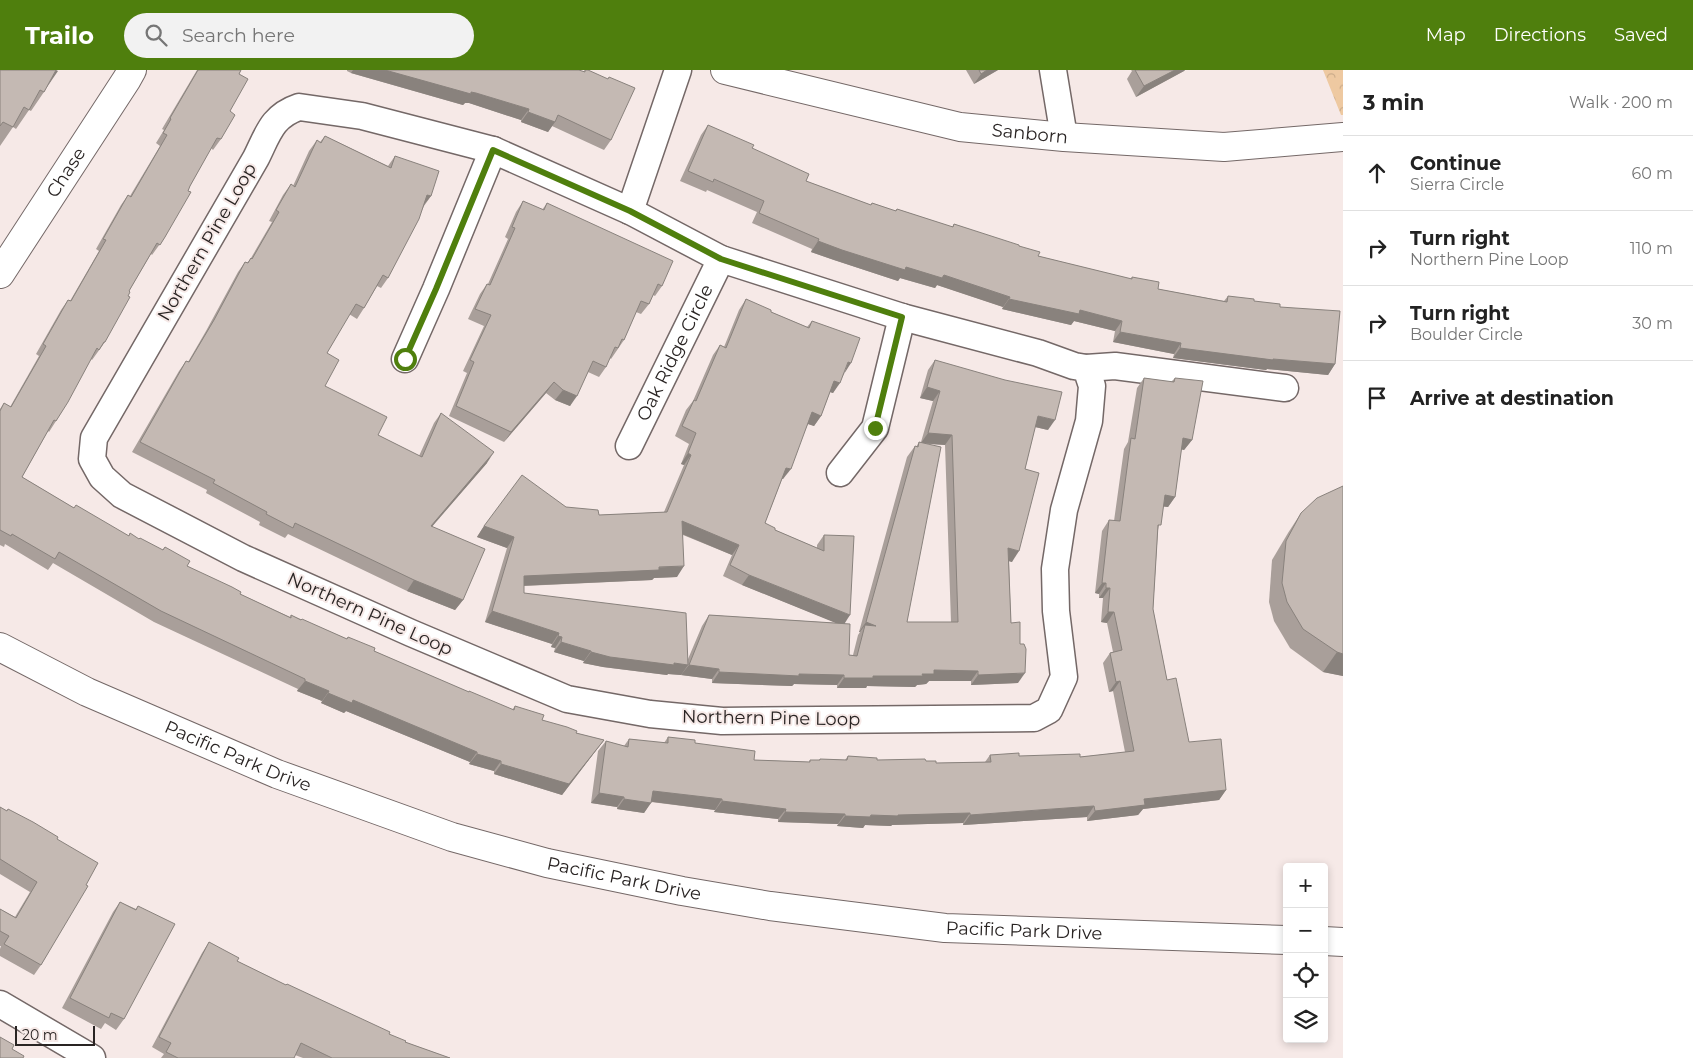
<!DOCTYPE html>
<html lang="en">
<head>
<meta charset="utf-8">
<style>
  :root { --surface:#fff; --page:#f2f2f2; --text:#222; --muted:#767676; --line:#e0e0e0; --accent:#4f7f0d }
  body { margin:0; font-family:Montserrat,sans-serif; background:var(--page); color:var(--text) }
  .controls { position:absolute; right:15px; bottom:15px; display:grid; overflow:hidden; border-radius:5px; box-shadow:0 2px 8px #0003 }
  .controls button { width:45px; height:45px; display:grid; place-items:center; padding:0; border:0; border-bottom:1px solid var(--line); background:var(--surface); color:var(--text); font:25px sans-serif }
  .scale { position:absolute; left:15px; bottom:12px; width:80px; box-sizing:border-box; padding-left:5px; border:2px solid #292423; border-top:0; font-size:14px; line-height:18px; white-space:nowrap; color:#292423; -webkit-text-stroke:4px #f6e9e7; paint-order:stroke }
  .stop { position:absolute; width:15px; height:15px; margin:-11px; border:4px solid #4f7f0d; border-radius:50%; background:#fff }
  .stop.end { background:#4f7f0d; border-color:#fff; box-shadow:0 1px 5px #0008 }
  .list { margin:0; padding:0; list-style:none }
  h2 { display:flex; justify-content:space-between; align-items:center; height:65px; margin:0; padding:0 20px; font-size:21px }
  h2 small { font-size:16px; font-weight:400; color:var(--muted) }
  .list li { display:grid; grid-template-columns:32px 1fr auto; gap:15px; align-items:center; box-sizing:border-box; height:75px; padding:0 20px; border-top:1px solid var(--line) }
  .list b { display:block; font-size:19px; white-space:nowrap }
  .list p { margin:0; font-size:16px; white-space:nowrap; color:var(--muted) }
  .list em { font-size:16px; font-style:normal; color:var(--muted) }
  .icon { flex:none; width:28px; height:28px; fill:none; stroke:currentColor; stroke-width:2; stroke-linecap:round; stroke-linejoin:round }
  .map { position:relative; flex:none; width:1343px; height:988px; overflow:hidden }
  header { display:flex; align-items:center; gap:30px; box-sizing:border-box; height:70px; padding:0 25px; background:var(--accent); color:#fff }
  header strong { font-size:24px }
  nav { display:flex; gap:28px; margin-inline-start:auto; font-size:18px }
  .search { width:350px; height:45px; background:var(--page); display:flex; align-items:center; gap:12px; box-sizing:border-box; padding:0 18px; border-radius:28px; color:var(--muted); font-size:19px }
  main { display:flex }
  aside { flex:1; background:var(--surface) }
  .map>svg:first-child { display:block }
  .forest { fill:url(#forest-crowns) }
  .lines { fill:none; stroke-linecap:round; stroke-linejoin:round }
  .street-casing { stroke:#746867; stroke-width:29 }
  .secondary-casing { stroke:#746867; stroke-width:30 }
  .street { stroke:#fff; stroke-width:26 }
  .secondary { stroke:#fff; stroke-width:28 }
  .wall { fill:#a99f9a; fill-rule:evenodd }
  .shaded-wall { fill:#89827d }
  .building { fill:#c4b9b3; stroke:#89827d }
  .route { stroke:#4f7f0d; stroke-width:6 }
  .labels { text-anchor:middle; stroke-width:4; stroke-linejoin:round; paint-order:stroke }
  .street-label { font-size:18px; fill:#292423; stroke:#f6e9e7 }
</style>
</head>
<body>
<header>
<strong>Trailo</strong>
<div class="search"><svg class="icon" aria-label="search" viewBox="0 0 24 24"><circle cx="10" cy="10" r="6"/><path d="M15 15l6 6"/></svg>Search here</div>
<nav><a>Map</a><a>Directions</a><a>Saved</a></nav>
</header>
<main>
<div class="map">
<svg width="1343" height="988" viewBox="0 0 1343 988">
  <defs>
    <pattern id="forest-crowns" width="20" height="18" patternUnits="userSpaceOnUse" patternTransform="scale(1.25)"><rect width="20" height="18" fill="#eec9a1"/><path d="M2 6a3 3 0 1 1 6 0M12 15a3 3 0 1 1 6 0" fill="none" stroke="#ccac8a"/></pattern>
  </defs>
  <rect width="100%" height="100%" fill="#f6e9e7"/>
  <!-- forest -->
  <polygon class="forest" points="1323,0 1343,0 1343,45 1341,45"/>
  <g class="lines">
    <!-- street casing -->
    <g class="street-casing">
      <g id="street">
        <polyline points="1053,0 1064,67"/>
        <path d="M 299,37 L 362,46 L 493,80 L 630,141 L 721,189 L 902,247 L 1038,283 L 1074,296 L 1086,298 L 1092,316 L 1089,351 L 1064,440 L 1055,499 L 1056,541 L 1064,607 L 1049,640 L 1034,648 L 722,651 L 650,644 L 567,629 L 411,563 L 243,488 L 122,425 L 102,407 L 92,389 L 94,368 L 256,88 C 268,64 272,46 299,37 Z"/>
        <polyline points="630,141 678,0"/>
        <polyline points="405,289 436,219 493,80"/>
        <polyline points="1086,298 1115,296 1285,318"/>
        <path id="s1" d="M 629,376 L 721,189"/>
        <polyline points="840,403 875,358 902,247"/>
        <polyline points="0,934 92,988"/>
      </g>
    </g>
    <!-- secondary casing -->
    <g class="secondary-casing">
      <g id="secondary">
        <path id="s2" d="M 725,0 L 960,57 L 1064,67 L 1224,77 L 1343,67"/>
        <path id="s3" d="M 0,204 L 127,9 L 132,0"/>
        <path id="s4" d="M 0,577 L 87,622 L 277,704 L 452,767 L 547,793 L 682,821 L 770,836 L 945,858 L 1287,870"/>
        <polyline points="1324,871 1343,872"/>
      </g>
    </g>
    <!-- street -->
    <use href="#street" class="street"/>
    <!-- secondary -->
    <use href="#secondary" class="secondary"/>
  </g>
  <!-- wall -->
  <g class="wall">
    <polygon points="0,0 46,19 31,41 29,40 16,59 13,57 0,76"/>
    <polygon points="197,0 241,0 239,4 230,41 221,69 213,80 211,78 190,116 165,167 152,185 151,184 129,221 105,272 92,290 91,289 56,351 49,362 48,361 22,407 74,438 129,466 139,469 162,480 165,477 187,496 240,524 290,547 291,545 347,569 348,567 374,581 468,622 512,640 515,636 542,650 576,663 604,670 562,725 494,704 494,701 469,694 470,692 346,641 344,643 321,633 322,631 297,621 298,619 154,552 53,493 48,500 5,474 4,477 0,475 0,339 4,333 10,337 39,286 36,284 61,240 68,230 70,231 99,181 96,179 121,135 128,125 130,126 160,76 156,73 164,60 162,59"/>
    <polygon points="347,0 579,0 584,2 585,0 611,70 604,80 552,56 548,62 521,52 521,50 469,33 465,33 463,35 351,3 347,1"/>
    <polygon points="966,0 998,0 974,14"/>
    <polygon points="1131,0 1185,0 1184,1 1136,27 1127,9 1132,1"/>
    <polygon points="708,55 752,78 806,111 871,135 872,133 895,141 897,139 952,157 954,154 1019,176 1038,186 1131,209 1132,207 1158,219 1224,231 1228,226 1280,237 1335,294 1328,305 1267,299 1266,300 1173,288 1174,284 1113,272 1115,261 1074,251 1071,255 1002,239 1003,237 937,215 935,218 900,208 898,211 834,190 811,182 812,179 752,153 757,142 707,120 706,122 680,111 701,65"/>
    <polygon points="325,66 388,96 395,86 431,126 424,136 388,208 381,218 377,216 364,238 357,249 349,244 327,283 325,316 378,365 419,386 434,353 441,343 487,393 432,456 463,530 455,540 407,521 288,464 285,468 259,455 260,452 206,423 207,420 132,382 179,301 186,291 188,292 206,261 238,202 245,192 247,193 251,188 272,152 269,151 283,125 291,114 293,116 309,81 317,70 320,72"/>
    <polygon points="523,131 542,140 547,133 662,216 655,226 653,225 649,234 641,244 636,242 624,270 611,289 610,288 606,297 599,307 588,302 570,336 555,330 546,323 504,372 449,346 467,303 463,301 484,256 468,249 480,224 487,214 488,214 508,169 505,167 516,142"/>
    <path d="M 746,229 L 771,242 L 807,257 L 812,251 L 844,304 L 833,323 L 830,322 L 821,346 L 814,356 L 808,354 L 783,409 L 782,409 L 765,453 L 775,460 L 817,478 L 817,475 L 824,465 L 845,554 L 849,585 L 853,585 L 858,565 L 860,562 L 859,562 L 907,387 L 915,376 L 916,377 L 919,372 L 921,372 L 933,331 L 920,328 L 928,300 L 935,290 L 1048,360 L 1035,357 L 1025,399 L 1012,492 L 1009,491 L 1011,553 L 1018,613 L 971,615 L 971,611 L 929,611 L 926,614 L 917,615 L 915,617 L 867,616 L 866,618 L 837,618 L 837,615 L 794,614 L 792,616 L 712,613 L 712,609 L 681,605 L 682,604 L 681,605 L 668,604 L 667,605 L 603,597 L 583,593 L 584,591 L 554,582 L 555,578 L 551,577 L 552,574 L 485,552 L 507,478 L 477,467 L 484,456 L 566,437 L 599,445 L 664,442 L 684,395 L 681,394 L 689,374 L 675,366 L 686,340 L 693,331 L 713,285 L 720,275 L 724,277 L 739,240 ZM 927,374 L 945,375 L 951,552 L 907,552 ZM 683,465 L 732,485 L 723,506 L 742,515 L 837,553 L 709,545 L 702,556 L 688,589 L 524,523 L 524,516 L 652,510 L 654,508 L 677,507 Z"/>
    <polygon points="1144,308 1171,312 1175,308 1192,370 1184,380 1181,379 1175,427 1168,437 1163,436 1158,460 1153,539 1167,610 1189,672 1226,720 1219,730 1143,739 1138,745 1087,751 1087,747 963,755 963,753 892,755 891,756 865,755 863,758 837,756 838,754 778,752 778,749 714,742 715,740 651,732 644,743 617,739 617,737 591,733 598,681 606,671 624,676 629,669 664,673 668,667 695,673 754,690 809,692 810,690 819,690 820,689 845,690 848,686 877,690 926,691 936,693 985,692 990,685 1019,686 1080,687 1125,682 1113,621 1109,622 1103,593 1110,583 1113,582 1107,553 1101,552 1103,528 1099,528 1099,524 1095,523 1102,461 1109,450 1114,451 1124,379 1128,372 1137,318"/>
    <polygon points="1343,416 1343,606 1323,602 1290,578 1274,551 1269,532 1272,490 1288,463 1301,443"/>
    <polygon points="0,737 57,769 86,815 41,895 34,905 0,886 0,879 1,876 0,876 0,839 15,847 30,822 0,804"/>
    <polygon points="120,832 136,839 138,836 124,949 116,960 105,953 101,959 62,938 113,842"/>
    <polygon points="209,872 237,891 286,915 405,972 450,988 303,988 295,985 294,988 161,988 164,984 152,977 202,883"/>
  </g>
  <!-- shaded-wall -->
  <g class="shaded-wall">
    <polygon points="56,0 58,1 45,20"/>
    <polygon points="353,0 385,0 471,22 476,23 529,39 521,50 469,33 465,33 463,35 351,3"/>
    <polygon points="987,0 998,0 974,14 981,4"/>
    <polygon points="1175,0 1185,0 1184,1 1136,27 1144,16"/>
    <polygon points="528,42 555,52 548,62 521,52"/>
    <polygon points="427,125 431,126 423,136"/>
    <polygon points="818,171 906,197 944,205 1010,227 1003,237 937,215 935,218 900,208 898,211 834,190 811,182"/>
    <polygon points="1009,229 1080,240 1122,251 1115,261 1074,251 1071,255 1002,239"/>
    <polygon points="1120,262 1181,273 1174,284 1113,272"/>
    <polygon points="1180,278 1273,289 1335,294 1328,305 1267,299 1266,300 1173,288"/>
    <polygon points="848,292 851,293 844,304"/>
    <polygon points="834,311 840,313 833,323 827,321"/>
    <polygon points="554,312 546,323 504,372 511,362"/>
    <polygon points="927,317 940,321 933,331 920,328"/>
    <polygon points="563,320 577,326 570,336 555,330"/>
    <polygon points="812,342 821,346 814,356 805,353"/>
    <polygon points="1038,346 1055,350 1048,360 1031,356"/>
    <polygon points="928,363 952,365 945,375 921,373"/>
    <polygon points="1183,368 1192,370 1184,380 1176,378"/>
    <polygon points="494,382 487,393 424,466 431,456"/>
    <polygon points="688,383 691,385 684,395 681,394"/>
    <polygon points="786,398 791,399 783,409 779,408"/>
    <polygon points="1165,425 1175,427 1168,437 1157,436"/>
    <polygon points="682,451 739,475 732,485 675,461"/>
    <polygon points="484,456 514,467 507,478 477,467"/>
    <polygon points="1008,478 1019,481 1012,492 1001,489"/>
    <polygon points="684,496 677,507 654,508 652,510 517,516 524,506"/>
    <polygon points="749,505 850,545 843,556 742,515"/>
    <polygon points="414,510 463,530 455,540 407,521"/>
    <polygon points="1102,513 1106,513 1099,524 1095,523"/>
    <polygon points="1106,518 1110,518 1103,528 1099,528"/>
    <polygon points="492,541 559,563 552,574 485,552"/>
    <polygon points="1108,542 1114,542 1107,553 1101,552"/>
    <polygon points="866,552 876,556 865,555 860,562 859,562"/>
    <polygon points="558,566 562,567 555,578 551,577"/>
    <polygon points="561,572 591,581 584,591 554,582"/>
    <polygon points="591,582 674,593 688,595 681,605 668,604 667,605 603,597 583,593"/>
    <polygon points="1337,582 1343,584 1343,606 1323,602"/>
    <polygon points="689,595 719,599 712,609 681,605"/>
    <polygon points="934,600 978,601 971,611 929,611 926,614 917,615 915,617 867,616 866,618 837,618 844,608"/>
    <polygon points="719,602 799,604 844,605 837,615 794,614 792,616 712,613"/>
    <polygon points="1025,603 1018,613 971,615 978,605"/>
    <polygon points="305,611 329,621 322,631 297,621"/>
    <polygon points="1120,611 1113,621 1109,622 1116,612"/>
    <polygon points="328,623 353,630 477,682 470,692 346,641 344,643 321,633"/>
    <polygon points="604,670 562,725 494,704 501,694"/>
    <polygon points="477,684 501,691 494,701 469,694"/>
    <polygon points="1226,720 1219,730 1143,739 1138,745 1087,751 1095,741 1144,729"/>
    <polygon points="653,721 722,729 715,740 646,731"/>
    <polygon points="599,723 624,727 617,737 591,733"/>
    <polygon points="624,729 651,733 644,743 617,739"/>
    <polygon points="722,731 786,739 778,749 714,742"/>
    <polygon points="1094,736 1087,747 963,755 970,745"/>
    <polygon points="785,742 845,744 838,754 778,752"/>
    <polygon points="970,743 963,753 892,755 891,756 865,755 863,758 837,756 845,746"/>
  </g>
  <!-- building -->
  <g class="building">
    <polygon points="0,0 56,0 44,22 40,20 29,40 24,37 13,57 3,52 0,56"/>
    <polygon points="198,0 241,0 239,4 248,9 230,41 235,45 221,69 217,68 190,116 188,121 191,122 165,167 160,175 157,173 129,221 130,222 128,226 130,227 105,272 104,272 99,280 97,278 68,332 56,351 54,350 22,407 74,438 76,435 129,466 130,463 139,469 140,468 163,480 165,477 190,491 187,496 232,517 241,522 240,524 291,548 291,545 301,550 302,549 347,569 348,567 375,578 374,581 469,622 469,621 514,640 515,636 544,645 542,650 567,657 577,661 576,663 604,670 569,714 501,694 501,691 477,684 477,682 353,630 352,633 328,623 329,621 305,611 305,609 161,541 59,482 55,489 12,464 11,466 0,460 0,341 4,333 11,337 46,276 43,274 68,230 71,231 106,170 103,169 128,125 131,127 167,65 163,63 171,49 170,48"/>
    <polygon points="385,0 579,0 585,2 585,0 588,0 608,9 609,7 635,18 611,70 558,45 555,52 528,42 529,39 476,23 471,22 471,24"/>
    <polygon points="979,0 987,0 981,4"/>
    <polygon points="1135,0 1175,0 1144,16"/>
    <polygon points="708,55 754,75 752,78 809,104 806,111 871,135 872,133 896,141 897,139 953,157 954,154 1019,175 1019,176 1040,182 1038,186 1132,209 1132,207 1159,212 1158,219 1227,232 1228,226 1254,229 1254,231 1280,234 1280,237 1340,241 1335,294 1273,289 1273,290 1180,278 1181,273 1120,262 1122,251 1080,240 1079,244 1009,229 1010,227 944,205 942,208 906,197 905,200 842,180 818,171 819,169 759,143 764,131 714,109 713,112 688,101"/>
    <polygon points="325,66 391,98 395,86 439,101 431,126 427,125 419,149 388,208 383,205 364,238 356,234 327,283 339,290 325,316 387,347 378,365 422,387 441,343 494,382 431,456 485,479 463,530 414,510 295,453 293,458 266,444 267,442 213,413 215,410 140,372 186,291 189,292 214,250 245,192 248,193 251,188 252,189 279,142 276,140 291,114 295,117 317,70 321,73"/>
    <polygon points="523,131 544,140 547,133 673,191 662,216 658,214 649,234 641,231 624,270 622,269 618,278 615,277 606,297 593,291 577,326 563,320 554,312 511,362 456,336 474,292 470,290 491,245 475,239 487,214 490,215 515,158 512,157"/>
    <polygon points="746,229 771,240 771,242 809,258 812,251 860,268 851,293 848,292 840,313 834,311 821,346 812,342 791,399 786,398 765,453 775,458 775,460 824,481 824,465 854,466 850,545 749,505 730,495 739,475 682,451 684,496 659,497 659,500 524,506 524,523 686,543 688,595 674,593 674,595 610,587 591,582 591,581 561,572 562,567 558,566 559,563 492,541 514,467 484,456 522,405 566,437 598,440 599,445 667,442 691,385 688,383 696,363 682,356 694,330 696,331 720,275 726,278"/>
    <polygon points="935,290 1005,310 1062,322 1055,350 1038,346 1025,399 1039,403 1019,481 1008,478 1011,553 1020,552 1020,574 1024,574 1026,579 1025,603 978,605 978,601 934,600 934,604 922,604 923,606 873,606 873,608 844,608 844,605 799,604 799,606 719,602 719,599 689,595 709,545 850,554 849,585 857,586 865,555 876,556 866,552 915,376 918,377 919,372 941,377 907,552 958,552 952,365 928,363 940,321 927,317"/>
    <polygon points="1144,308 1174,312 1175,308 1203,311 1192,370 1183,368 1175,427 1165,425 1161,455 1158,455 1153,539 1167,610 1176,608 1189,672 1221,669 1226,720 1144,729 1145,735 1095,741 1094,736 970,745 970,743 898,745 898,746 871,745 870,747 845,746 845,744 785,742 786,739 722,731 722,729 653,721 651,733 624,729 624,727 599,723 606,671 628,677 629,669 668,673 668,667 695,670 695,673 755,681 754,690 810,692 810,690 820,690 820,689 847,690 848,686 877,688 877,690 925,689 926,691 936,691 936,693 991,692 990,685 1019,683 1019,686 1080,684 1080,687 1134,681 1120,611 1116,612 1110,583 1122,580 1114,542 1108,542 1110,518 1106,518 1106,513 1102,513 1109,450 1120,451 1131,368 1135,369"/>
    <polygon points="1343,416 1343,584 1337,582 1303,559 1287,532 1282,513 1286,471 1301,443 1317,428"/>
    <polygon points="0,737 7,741 8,739 33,752 58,767 57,769 98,793 86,815 88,816 41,895 4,874 9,866 0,861 0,839 16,848 37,812 0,789"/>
    <polygon points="120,832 136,840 138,836 175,854 124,949 111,943 109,948 70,928"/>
    <polygon points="209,872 239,888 237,891 286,915 287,914 390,962 389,964 406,971 405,972 450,988 332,988 301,973 294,988 178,988 166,982 171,973 159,967"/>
    <polygon points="0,967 14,975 12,979 24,986 23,988 0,988"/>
  </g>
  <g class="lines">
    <!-- route -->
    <polyline class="route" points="405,289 436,219 493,80 630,141 721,189 902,247 875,358"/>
  </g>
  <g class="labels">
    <!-- street labels -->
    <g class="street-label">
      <text dy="6" stroke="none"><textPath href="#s2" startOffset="312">Sanborn</textPath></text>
      <text dy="6" stroke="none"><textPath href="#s3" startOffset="121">Chase</textPath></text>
      <text transform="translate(207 172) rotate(-60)" y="6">Northern Pine Loop</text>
      <text dy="6" stroke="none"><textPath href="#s1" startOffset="104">Oak Ridge Circle</textPath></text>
      <text transform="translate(370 544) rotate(24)" y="6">Northern Pine Loop</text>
      <text transform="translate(771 648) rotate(1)" y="6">Northern Pine Loop</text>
      <text dy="6" stroke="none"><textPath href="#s4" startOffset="262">Pacific Park Drive</textPath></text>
      <text dy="6" stroke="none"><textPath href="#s4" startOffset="668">Pacific Park Drive</textPath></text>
      <text dy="6" stroke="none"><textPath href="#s4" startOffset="1072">Pacific Park Drive</textPath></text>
    </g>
  </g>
</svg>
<div class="controls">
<button>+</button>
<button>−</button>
<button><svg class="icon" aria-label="locate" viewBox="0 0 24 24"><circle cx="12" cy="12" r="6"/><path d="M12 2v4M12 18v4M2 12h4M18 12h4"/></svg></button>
<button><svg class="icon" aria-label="layers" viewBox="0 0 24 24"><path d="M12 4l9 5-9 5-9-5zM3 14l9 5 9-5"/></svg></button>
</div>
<div class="scale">20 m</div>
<div class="stop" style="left:405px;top:289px"></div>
<div class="stop end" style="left:875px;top:358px"></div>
</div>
<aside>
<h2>3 min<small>Walk · 200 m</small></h2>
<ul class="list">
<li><svg class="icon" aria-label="ahead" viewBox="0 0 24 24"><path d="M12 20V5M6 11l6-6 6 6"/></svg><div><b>Continue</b><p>Sierra Circle</p></div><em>60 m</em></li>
<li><svg class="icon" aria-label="right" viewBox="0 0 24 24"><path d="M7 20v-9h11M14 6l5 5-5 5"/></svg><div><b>Turn right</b><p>Northern Pine Loop</p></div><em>110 m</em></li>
<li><svg class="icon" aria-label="right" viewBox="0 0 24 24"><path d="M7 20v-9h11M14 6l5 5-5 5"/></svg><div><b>Turn right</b><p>Boulder Circle</p></div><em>30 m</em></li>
<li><svg class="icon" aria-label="arrive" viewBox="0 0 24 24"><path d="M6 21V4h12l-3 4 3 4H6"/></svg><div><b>Arrive at destination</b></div></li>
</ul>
</aside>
</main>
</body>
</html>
